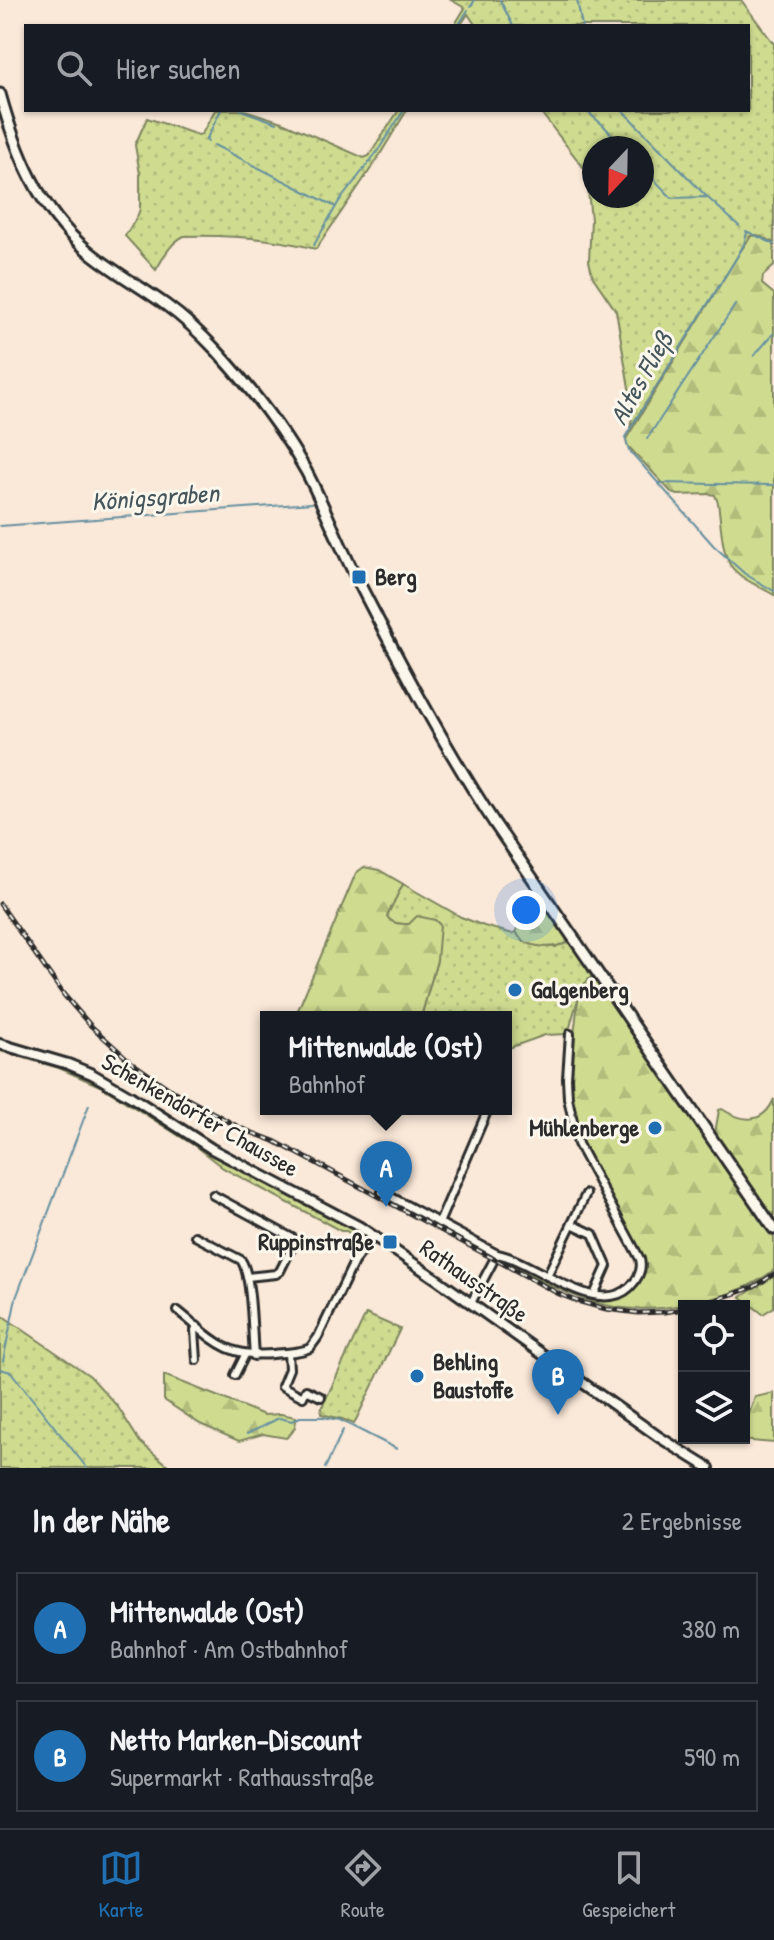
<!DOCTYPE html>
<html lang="de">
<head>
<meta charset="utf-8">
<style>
  :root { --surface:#171b24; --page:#242831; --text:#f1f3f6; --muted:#9ea1a6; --line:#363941; --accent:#1f6fb2 }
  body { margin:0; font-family:"Patrick Hand",sans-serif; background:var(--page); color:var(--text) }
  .controls { position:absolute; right:24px; bottom:24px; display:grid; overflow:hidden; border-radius:0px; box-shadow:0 2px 6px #0004 }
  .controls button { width:72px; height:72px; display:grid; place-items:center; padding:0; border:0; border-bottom:2px solid var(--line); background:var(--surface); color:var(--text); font:40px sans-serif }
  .compass { position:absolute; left:582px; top:136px; width:72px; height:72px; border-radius:50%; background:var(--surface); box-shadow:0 2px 6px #0004; rotate:202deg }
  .you { position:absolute; left:526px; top:910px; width:28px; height:28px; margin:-20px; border:6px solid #fff; border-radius:50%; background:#1a73e8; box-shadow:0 0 0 12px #1a73e833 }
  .badge { display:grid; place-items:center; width:52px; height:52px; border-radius:50%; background:var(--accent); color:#fff; font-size:26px; font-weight:700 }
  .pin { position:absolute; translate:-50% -66px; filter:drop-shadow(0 2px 4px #0008) }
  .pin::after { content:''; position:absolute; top:42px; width:28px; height:24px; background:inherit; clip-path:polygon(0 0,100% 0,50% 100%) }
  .popup { position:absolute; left:260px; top:1011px; width:252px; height:104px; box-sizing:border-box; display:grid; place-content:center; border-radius:0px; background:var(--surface); filter:drop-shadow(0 2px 6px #0005); font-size:26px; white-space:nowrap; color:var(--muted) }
  .popup b { font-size:30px; color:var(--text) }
  .popup::after { content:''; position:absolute; left:50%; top:100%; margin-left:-16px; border:16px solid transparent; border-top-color:var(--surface) }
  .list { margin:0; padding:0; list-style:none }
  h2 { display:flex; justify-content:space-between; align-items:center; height:104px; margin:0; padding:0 32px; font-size:34px }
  h2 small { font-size:26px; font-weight:400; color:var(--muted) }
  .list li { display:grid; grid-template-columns:52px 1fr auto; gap:24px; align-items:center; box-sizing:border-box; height:112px; margin:0 16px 16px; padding:0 16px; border:2px solid var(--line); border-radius:0px }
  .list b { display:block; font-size:30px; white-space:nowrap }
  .list p { margin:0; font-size:26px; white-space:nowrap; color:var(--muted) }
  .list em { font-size:26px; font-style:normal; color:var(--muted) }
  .icon { flex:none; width:44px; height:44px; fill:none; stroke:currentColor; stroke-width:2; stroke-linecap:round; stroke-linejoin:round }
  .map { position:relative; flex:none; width:774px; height:1468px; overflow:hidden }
  .search { position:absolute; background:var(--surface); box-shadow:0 2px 6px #0004; left:24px; right:24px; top:24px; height:88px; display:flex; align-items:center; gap:20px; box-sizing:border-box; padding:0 28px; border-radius:0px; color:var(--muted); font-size:30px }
  .sheet { height:360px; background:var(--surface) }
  nav { display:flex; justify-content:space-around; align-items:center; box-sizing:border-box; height:112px; border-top:2px solid var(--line); background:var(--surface); font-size:22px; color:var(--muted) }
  nav a { display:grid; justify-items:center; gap:4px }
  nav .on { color:var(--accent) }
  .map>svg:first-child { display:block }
  .grass { fill:url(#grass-dots); stroke:#7d845e; stroke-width:2; fill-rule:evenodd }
  .forest { fill:url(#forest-firs); stroke:#7d845e; stroke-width:2 }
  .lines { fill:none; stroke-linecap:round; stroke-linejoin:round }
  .stream { stroke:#6690a0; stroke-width:2 }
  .street-casing { stroke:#2b2b2b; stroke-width:12 }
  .secondary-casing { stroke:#2b2b2b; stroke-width:14 }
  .primary-casing { stroke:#2b2b2b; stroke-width:15 }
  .street { stroke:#fbf7ec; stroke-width:6 }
  .secondary { stroke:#fbf7ec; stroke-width:8 }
  .primary { stroke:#fbf7ec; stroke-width:9 }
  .rail-casing { stroke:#2b2b2b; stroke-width:5 }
  .rail { stroke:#fbf7ec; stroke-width:2; stroke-dasharray:6; stroke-linecap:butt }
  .poi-dot { fill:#1f6fb2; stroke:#fbf7ec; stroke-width:3 }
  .labels { text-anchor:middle; stroke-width:6; stroke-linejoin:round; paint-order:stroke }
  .poi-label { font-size:24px; font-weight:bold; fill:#2b2b2b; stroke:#fbf7ec; text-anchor:start }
  .street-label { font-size:24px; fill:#2b2b2b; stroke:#fbf7ec }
  .water-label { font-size:26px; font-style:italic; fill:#44555c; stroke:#fbf7ec }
</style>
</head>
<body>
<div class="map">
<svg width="774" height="1468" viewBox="0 0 774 1468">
  <defs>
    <pattern id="grass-dots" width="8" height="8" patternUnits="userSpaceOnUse" patternTransform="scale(2)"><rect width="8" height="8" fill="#cfdc90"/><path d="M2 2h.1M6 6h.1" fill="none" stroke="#b2bd7c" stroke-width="1.8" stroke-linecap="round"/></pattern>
    <pattern id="forest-firs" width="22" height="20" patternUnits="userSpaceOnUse" patternTransform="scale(2)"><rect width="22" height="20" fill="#cfdc90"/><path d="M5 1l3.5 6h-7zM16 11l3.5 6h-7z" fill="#b2bd7c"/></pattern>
  </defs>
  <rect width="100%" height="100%" fill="#fae8d8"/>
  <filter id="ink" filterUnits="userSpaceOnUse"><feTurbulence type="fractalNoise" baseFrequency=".0125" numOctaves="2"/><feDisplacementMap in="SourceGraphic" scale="16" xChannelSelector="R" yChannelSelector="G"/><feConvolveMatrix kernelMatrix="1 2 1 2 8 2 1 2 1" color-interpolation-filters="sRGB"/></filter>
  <g filter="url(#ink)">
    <!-- grass -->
    <g class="grass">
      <path d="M 451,0 L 741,0 L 774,44 L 774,243 L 757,235 L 751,236 L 630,428 L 633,412 L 618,322 L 616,311 L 593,277 L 589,261 L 591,220 L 586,171 L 539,110 L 748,110 L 748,26 L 476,26 L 468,14 L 460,26 L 454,26 L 465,8 ZM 594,148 L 642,148 L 642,196 L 594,196 Z"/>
      <path d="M 215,110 L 245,110 L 282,122 L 364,158 L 369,156 L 399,110 L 407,110 L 376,161 L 316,249 C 274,238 227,235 184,236 C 170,243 164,257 156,270 L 125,236 L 137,217 L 140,209 L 140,174 L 135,145 L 147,118 L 198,135 L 202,134 Z"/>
      <path d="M 403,884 L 461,917 L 484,926 L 513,934 L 516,931 C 522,947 541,946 556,947 L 567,937 L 590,971 L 591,977 C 577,992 574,1015 568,1034 L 545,1035 L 506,1049 L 506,1017 L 421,1017 L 437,960 L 409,924 C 400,924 392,924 386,916 Z"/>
      <polygon points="0,1048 66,1067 91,1078 359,1230 366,1235 367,1240 362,1243 353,1235 346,1231 341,1231 223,1168 195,1146 102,1087 59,1068 0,1051"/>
      <polygon points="0,1314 90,1376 118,1407 140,1442 169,1466 175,1468 0,1468"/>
      <polygon points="366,1314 400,1329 354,1424 342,1419 321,1414 322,1407"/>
    </g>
    <!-- forest -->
    <g class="forest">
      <path d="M 757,235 L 774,243 L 774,266 L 763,276 L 762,284 L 774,294 L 774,595 C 761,587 740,579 731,566 C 721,552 721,520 718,503 L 715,495 L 710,494 L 678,495 L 672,493 L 627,445 L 626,439 L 740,252 L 751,236 Z"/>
      <path d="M 364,867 L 379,870 L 403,884 L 387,916 C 391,924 400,924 409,924 L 417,916 L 435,920 L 440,925 L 437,960 L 421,1017 L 295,1017 L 356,873 Z"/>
      <path d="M 536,903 C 550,910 566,927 567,943 C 551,949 523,949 516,931 L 525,908 Z"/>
      <path d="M 591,977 L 597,981 L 774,1238 L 774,1270 C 754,1286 732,1294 707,1300 C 618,1322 578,1301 501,1260 C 513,1258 525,1267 536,1273 C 558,1284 604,1311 629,1294 C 637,1288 640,1276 644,1267 L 637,1246 L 584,1154 L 580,1143 L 569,1078 L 578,1001 L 585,983 Z"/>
      <path d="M 774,1099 L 774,1222 L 715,1133 L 719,1110 L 722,1109 C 742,1122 763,1125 774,1099 Z"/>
      <polygon points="774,1276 774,1307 763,1314 741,1297"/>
      <path d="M 164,1375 L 264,1415 L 281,1414 L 296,1417 C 296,1427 294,1432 286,1438 L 263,1434 L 239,1441 L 200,1424 L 164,1400 Z"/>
      <polygon points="774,1393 774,1443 740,1440 741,1438 744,1438 744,1428 755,1397"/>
    </g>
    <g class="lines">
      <!-- stream -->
      <g class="stream">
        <polyline points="500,0 513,26"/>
        <polyline points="577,0 582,26"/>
        <polyline points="471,6 475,0"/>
        <polyline points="458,26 468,10"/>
        <polyline points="241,110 277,123"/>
        <polyline points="585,110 603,125 624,148"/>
        <polyline points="622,110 707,197"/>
        <polyline points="208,142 206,140 221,110"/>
        <polyline points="214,145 334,206"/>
        <polyline points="642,167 672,198 707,197 739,226"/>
        <polyline points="746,231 774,244"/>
        <polyline points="747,232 744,244 737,257 625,437 629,450 714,546 745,574 774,591"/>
        <polyline points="314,245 338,203 377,152 404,110"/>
        <polyline points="754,356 773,334"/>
        <polyline points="647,439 735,305"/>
        <polyline points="659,483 774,485"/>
        <polyline points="0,526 312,503"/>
        <polyline points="3,1361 16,1298 89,1105"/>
        <polyline points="0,1369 11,1372 87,1468"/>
        <polyline points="247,1434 279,1418 292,1421 300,1417 323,1417 340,1420 397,1449"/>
        <polyline points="325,1468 343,1430"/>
      </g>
      <!-- street casing -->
      <g class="street-casing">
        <g id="street">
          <path d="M 382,1192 L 497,1254 C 533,1260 597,1319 630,1287 C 638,1279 643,1270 640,1259 L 578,1144 L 568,1098 L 567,1078 L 570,1034"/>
          <polyline points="213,1195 294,1239 295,1241 280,1271 276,1274 247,1277"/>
          <polyline points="439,1223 488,1109"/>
          <polyline points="572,1224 593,1234 607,1266 594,1295"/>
          <path d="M 195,1236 L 241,1260 C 252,1275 252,1334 254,1356"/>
          <polyline points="547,1276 586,1194"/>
          <polyline points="471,1303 497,1254"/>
          <path d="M 178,1311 C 213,1339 225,1358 273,1354 C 283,1353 294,1353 305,1350 L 310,1348 L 318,1337 L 354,1262 L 374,1236"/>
          <polyline points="288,1353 289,1369 282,1386 303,1397 306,1390 321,1397"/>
          <polyline points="197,1360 195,1330 197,1326"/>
          <polyline points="235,1375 245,1355"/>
        </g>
      </g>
      <!-- secondary casing -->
      <g class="secondary-casing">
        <polyline id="secondary" points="0,1044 68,1064 92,1074 130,1096 212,1149 360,1227 438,1280 659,1437 709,1468"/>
      </g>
      <!-- primary casing -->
      <g class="primary-casing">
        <path id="primary" d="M 0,94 C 16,152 39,210 87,250 C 112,271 140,286 166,305 C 184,318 201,334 216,350 C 249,386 282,428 306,471 C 325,507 339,545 358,581 C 400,663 444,746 495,824 L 774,1229"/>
      </g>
      <!-- street -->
      <use href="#street" class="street"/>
      <!-- secondary -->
      <use href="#secondary" class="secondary"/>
      <!-- primary -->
      <use href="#primary" class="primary"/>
      <!-- rail casing -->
      <g class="rail-casing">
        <g id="rail">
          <polyline points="0,904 64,995 90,1025 131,1062 171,1090 217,1115 240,1128 274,1141 314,1162 559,1294 577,1301 606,1309 638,1313 664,1312 684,1309"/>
          <polyline points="697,1306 754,1287 774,1274"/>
        </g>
      </g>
      <!-- rail -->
      <use href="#rail" class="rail"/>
    </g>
  </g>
  <!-- markers -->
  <g class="poi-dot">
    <rect x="351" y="569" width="16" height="16" rx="4"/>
    <circle cx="515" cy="990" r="8"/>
    <circle cx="655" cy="1128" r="8"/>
    <rect x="382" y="1234" width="16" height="16" rx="4"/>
    <circle cx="417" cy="1376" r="8"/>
  </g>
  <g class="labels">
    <!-- poi labels -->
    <g class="poi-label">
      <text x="375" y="585">Berg</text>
      <text x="531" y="998">Galgenberg</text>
      <text x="639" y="1136" text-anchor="end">Mühlenberge</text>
      <text x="374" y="1250" text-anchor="end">Ruppinstraße</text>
      <text x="433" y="1370">Behling<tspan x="433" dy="28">Baustoffe</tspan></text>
    </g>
    <!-- street labels -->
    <g class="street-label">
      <text transform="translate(200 1115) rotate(30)" y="8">Schenkendorfer Chaussee</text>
      <text transform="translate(474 1281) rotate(35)" y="8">Rathausstraße</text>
    </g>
    <!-- water labels -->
    <g class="water-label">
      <text transform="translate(641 378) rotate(-61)" y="9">Altes Fließ</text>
      <text transform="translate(155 497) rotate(-4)" y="9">Königsgraben</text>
    </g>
  </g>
</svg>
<div class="controls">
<button><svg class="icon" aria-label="locate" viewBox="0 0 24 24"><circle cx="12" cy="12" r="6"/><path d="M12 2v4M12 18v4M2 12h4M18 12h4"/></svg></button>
<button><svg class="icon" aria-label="layers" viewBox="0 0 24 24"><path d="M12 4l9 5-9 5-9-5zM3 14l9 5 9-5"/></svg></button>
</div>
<svg class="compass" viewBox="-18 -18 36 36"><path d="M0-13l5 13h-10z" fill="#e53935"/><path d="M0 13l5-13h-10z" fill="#9ea1a6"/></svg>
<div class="you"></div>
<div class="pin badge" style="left:386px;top:1207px">A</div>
<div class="popup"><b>Mittenwalde (Ost)</b>Bahnhof</div>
<div class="pin badge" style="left:558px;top:1415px">B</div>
<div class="search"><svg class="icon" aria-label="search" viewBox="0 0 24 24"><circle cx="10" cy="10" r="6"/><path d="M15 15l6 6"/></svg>Hier suchen</div>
</div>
<section class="sheet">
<h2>In der Nähe<small>2 Ergebnisse</small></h2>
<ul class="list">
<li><span class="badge">A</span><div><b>Mittenwalde (Ost)</b><p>Bahnhof · Am Ostbahnhof</p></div><em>380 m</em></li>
<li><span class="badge">B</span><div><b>Netto Marken-Discount</b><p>Supermarkt · Rathausstraße</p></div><em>590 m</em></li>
</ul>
</section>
<nav>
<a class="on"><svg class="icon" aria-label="map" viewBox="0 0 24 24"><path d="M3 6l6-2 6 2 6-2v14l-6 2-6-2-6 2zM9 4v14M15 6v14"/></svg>Karte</a>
<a><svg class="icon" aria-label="directions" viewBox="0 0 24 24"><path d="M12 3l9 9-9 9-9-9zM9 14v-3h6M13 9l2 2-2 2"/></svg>Route</a>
<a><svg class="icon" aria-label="saved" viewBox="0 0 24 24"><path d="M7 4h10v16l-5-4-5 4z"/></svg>Gespeichert</a>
</nav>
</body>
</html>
